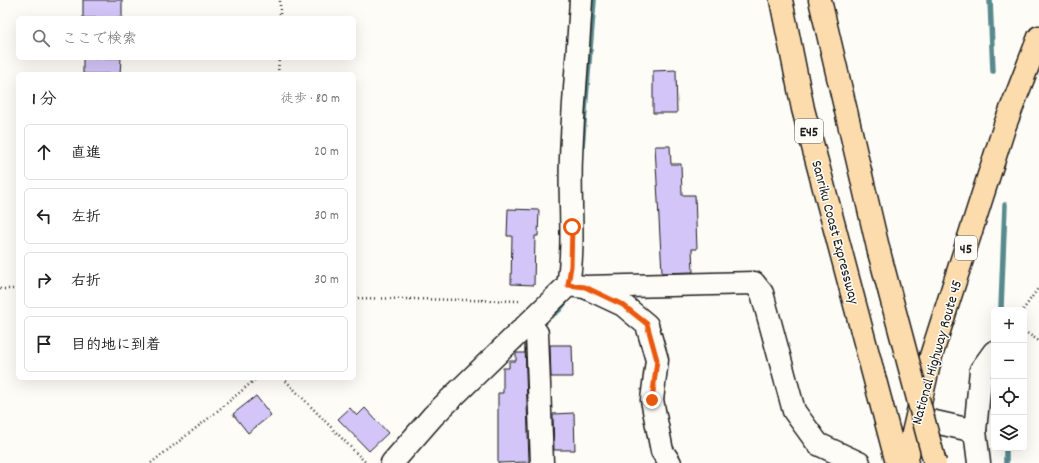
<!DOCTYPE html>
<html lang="ja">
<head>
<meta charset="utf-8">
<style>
  :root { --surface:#fff; --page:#f6f6f6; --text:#222; --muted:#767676; --line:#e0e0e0 }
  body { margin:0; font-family:Dekko,"Klee One",sans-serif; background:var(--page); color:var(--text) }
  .controls { position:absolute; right:12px; bottom:12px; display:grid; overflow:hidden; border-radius:6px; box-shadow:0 4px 16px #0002 }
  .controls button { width:36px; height:36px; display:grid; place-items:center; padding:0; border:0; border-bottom:1px solid var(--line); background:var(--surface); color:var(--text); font:20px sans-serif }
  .stop { position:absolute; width:12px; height:12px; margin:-9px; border:3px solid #ea580c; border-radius:50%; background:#fff }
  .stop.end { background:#ea580c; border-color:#fff; box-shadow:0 1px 4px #0008 }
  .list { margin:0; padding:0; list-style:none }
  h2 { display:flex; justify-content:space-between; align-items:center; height:52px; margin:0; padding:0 16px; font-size:17px }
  h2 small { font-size:13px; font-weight:400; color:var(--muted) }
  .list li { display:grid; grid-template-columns:26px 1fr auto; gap:12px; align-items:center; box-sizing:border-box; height:56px; margin:0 8px 8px; padding:0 8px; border:1px solid var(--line); border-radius:6px }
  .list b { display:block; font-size:15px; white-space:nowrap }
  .list em { font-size:13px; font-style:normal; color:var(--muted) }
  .icon { flex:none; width:22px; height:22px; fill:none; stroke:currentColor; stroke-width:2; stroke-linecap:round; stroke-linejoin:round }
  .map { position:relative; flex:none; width:1039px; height:463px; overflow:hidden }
  .search { position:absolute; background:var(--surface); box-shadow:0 4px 16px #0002; left:16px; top:16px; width:340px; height:44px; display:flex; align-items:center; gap:10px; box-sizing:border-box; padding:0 14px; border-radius:6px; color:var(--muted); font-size:15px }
  .panel { position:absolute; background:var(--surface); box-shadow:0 4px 16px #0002; left:16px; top:72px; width:340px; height:308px; border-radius:6px }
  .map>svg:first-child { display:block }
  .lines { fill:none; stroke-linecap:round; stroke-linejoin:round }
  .stream { stroke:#598a8d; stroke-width:5.5 }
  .building { fill:#d3c5f7; stroke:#1c1c1c }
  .minor-casing { stroke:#1c1c1c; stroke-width:25 }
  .highway-casing { stroke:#1c1c1c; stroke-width:25 }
  .path { stroke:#1c1c1c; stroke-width:2.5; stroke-dasharray:1 3; stroke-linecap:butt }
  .minor { stroke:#fdfcf7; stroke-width:22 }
  .highway { stroke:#fcdcac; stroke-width:22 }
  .highway-bridge-casing { stroke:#1c1c1c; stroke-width:25; stroke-linecap:butt }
  .highway-bridge { stroke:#fcdcac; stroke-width:22 }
  .route { stroke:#ea580c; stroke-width:5 }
  .labels { text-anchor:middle; stroke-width:3; stroke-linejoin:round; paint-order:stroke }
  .shield { fill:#fdfcf7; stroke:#605f5e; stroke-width:1 }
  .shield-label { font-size:14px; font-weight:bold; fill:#1c1c1c }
  .street-label { font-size:15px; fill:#1c1c1c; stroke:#fdfcf7 }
</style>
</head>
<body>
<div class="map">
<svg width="1039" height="463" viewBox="0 0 1039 463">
  <rect width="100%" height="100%" fill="#fdfcf7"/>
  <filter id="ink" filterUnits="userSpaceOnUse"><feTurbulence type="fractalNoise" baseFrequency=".025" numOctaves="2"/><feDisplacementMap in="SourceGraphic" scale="8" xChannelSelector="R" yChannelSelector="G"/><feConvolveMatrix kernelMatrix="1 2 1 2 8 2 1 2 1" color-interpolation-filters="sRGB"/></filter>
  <g filter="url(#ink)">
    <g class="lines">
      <!-- stream -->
      <g class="stream">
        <polyline points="990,0 993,71"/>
        <polyline points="582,147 594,0"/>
        <polyline points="1001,308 1005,205"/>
        <polyline points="552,315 559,310 566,301"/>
        <polyline points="1006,448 1006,463"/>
      </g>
    </g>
    <!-- building -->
    <g class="building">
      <rect x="83" y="0" width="39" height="18"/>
      <polygon points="83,58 121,58 120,74 83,74"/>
      <polygon points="676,70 677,113 653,113 653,71"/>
      <polygon points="655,146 670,146 671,164 681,164 682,195 695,195 697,249 692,249 693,272 662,273"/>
      <polygon points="508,209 539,210 538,236 535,236 534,285 511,284 512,236 507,236"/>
      <polygon points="525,345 529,462 498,463 498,393 503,393 503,368 509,368 509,361 516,361 516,353 525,353"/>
      <polygon points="550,345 572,345 573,377 551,377"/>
      <polygon points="256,396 271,415 248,433 233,414"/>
      <polygon points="350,408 357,416 365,408 388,433 369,451 338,419"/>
      <polygon points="574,413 575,450 554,450 553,414"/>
    </g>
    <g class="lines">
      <!-- minor casing -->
      <g class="minor-casing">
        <g id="minor">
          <polyline points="568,285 585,287 754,283 762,293 794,411 818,444 859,463"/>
          <polyline points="589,289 623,305 647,325 657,360 652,400 662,451 670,463"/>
          <polyline points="529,323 537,333 542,463"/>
          <polyline points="917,418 975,431"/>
          <path d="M 392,463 L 433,416 L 568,285 C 575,243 569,201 571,158 C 573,105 578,53 581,0"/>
          <polyline points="979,463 975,431 981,370 994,352"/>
        </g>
      </g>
      <!-- highway casing -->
      <g class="highway-casing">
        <g id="highway">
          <polyline points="781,0 803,109 897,463"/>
          <polyline points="820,0 879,252"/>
          <polyline points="906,463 931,356 1005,125 1039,37"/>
        </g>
      </g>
      <!-- path -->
      <g class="path">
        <polyline points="280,18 280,0"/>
        <polyline points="278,74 279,58"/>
        <polyline points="0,289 18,289"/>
        <polyline points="354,298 521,301"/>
        <polyline points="1023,310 1039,287"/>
        <polyline points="1024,331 1039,341"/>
        <polyline points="283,378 366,463"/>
        <polyline points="151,463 209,418 257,378"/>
      </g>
      <!-- minor -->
      <use href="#minor" class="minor"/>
      <!-- highway -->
      <use href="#highway" class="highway"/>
      <!-- highway-bridge casing -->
      <g class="highway-bridge-casing">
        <polyline id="highway-bridge" points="879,252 935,463"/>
      </g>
      <!-- highway-bridge -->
      <use href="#highway-bridge" class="highway-bridge"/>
    </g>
  </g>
  <g class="lines" filter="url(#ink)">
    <!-- route -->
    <polyline class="route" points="572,227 571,266 568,285 585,287 623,305 647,324 657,360 652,400"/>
  </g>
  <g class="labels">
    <!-- shield labels -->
    <g class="shield">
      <rect x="795" y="119" width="28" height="24" rx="3"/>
      <rect x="955" y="236" width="22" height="24" rx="3"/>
    </g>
    <g class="shield-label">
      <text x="809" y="136">E45</text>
      <text x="966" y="253">45</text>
    </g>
    <!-- street labels -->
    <g class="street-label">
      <text transform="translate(836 232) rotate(75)" y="5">Sanriku Coast Expressway</text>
      <text transform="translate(936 352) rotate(-74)" y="5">National Highway Route 45</text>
    </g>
  </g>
</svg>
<div class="controls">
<button>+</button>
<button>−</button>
<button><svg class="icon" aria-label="locate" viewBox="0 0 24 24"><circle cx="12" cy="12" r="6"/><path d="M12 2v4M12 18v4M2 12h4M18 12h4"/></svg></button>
<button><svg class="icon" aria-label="layers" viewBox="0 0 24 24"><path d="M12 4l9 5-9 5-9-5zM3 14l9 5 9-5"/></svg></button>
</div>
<div class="stop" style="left:572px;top:227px"></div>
<div class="stop end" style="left:652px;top:400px"></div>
<div class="search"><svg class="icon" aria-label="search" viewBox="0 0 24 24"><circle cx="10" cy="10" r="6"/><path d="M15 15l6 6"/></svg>ここで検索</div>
<section class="panel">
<h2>1 分<small>徒歩 · 80 m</small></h2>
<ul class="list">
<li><svg class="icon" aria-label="ahead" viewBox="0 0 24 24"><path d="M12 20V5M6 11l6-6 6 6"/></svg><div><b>直進</b></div><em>20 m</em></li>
<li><svg class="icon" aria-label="left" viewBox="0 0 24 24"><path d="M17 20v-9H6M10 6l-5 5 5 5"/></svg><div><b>左折</b></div><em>30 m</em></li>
<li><svg class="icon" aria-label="right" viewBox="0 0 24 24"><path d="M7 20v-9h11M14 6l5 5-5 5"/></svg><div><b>右折</b></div><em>30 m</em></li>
<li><svg class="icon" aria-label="arrive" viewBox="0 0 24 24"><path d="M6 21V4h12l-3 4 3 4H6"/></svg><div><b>目的地に到着</b></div></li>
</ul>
</section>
</div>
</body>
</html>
